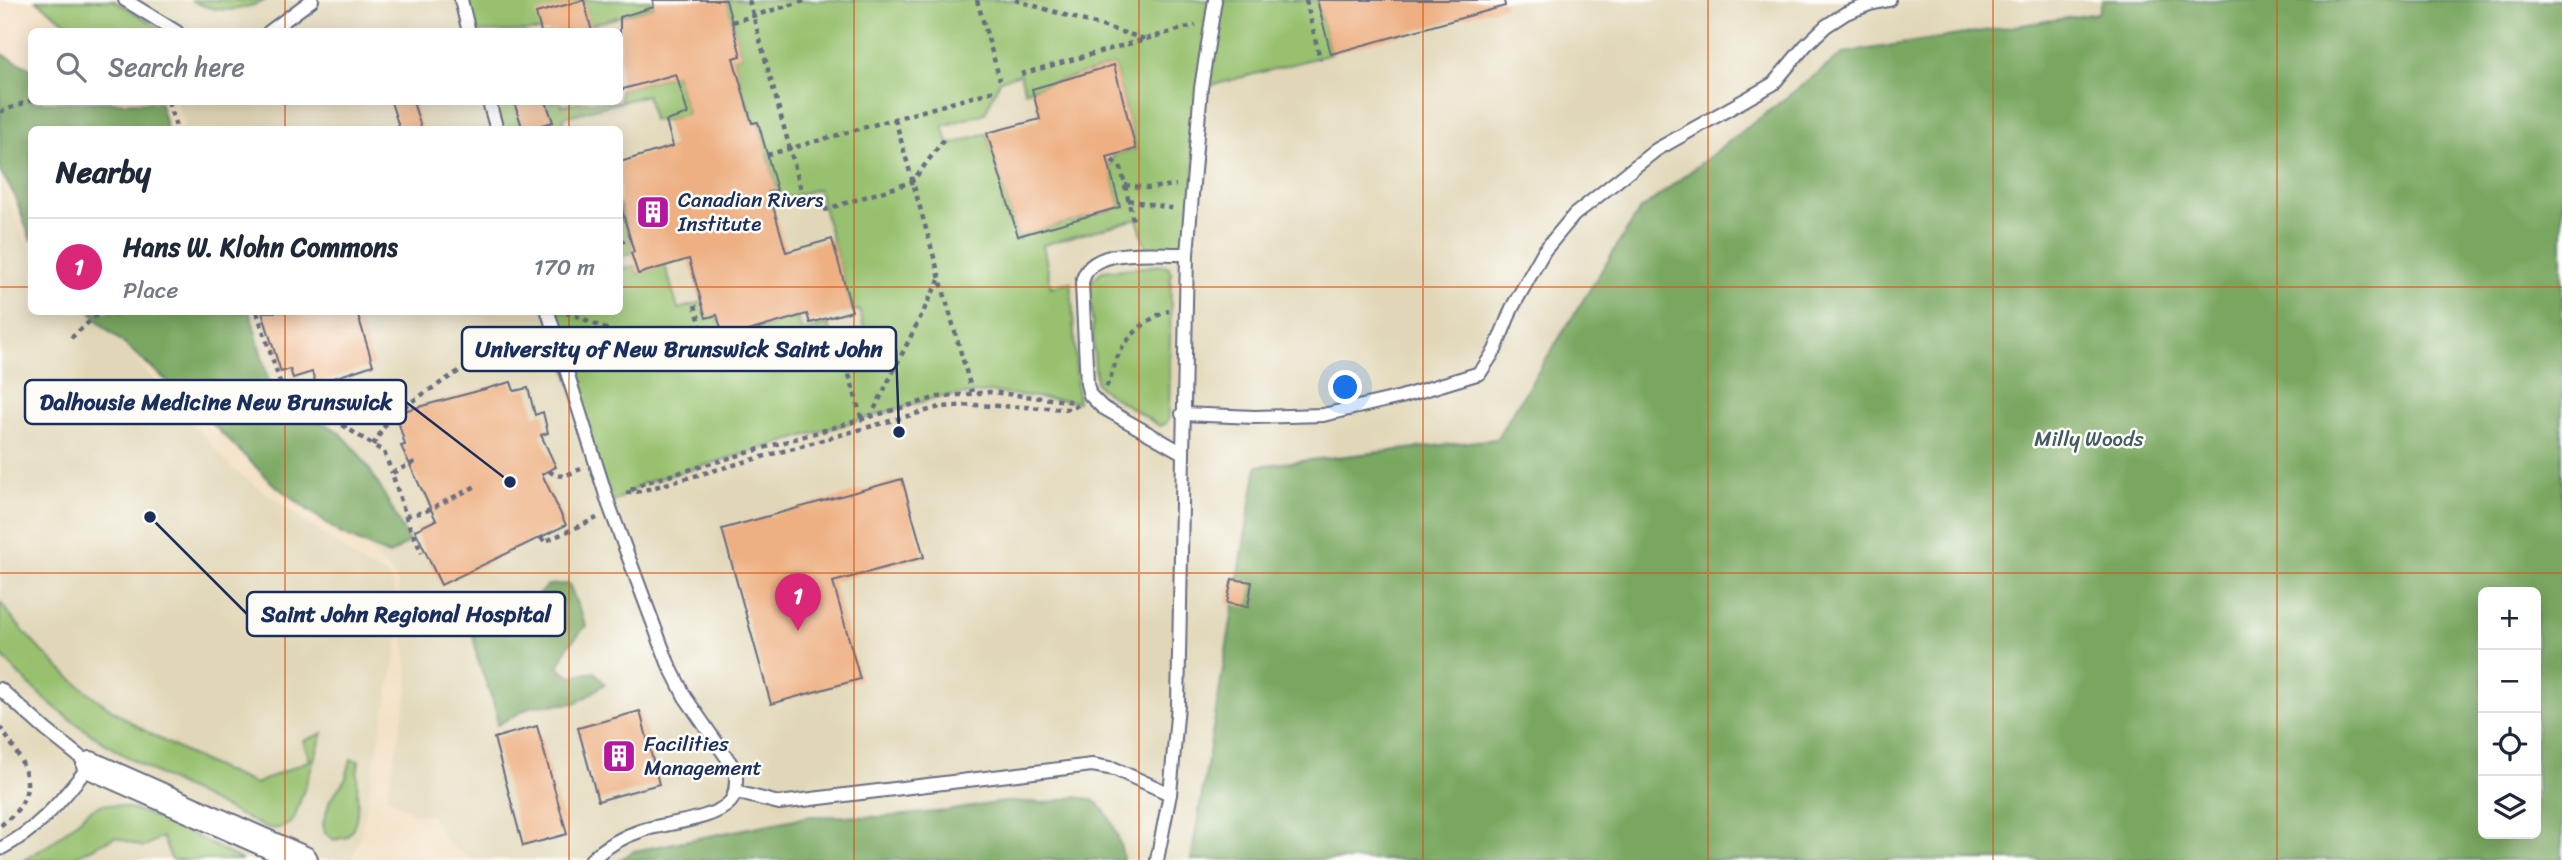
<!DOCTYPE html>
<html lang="en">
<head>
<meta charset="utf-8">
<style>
  :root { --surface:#fff; --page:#f6f6f7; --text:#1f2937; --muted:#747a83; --line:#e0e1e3; --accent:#db2777 }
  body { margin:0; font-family:Sriracha,sans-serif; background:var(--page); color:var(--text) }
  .controls { position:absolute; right:21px; bottom:21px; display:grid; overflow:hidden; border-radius:10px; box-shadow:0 4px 18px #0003 }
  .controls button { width:63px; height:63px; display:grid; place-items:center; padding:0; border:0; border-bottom:2px solid var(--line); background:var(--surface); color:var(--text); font:35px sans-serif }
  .you { position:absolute; left:1346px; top:388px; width:24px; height:24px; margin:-18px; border:5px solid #fff; border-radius:50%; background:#1a73e8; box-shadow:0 0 0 10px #1a73e833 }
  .badge { display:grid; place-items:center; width:46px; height:46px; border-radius:50%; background:var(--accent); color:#fff; font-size:23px; font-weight:700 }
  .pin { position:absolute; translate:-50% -58px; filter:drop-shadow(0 2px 4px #0008) }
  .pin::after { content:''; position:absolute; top:37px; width:24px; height:21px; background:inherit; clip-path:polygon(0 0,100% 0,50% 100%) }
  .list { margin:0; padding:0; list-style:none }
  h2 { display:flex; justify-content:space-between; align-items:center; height:91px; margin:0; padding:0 28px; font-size:30px }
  h2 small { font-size:23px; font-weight:400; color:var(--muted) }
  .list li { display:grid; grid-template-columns:46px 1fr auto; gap:21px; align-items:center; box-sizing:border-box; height:98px; padding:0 28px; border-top:2px solid var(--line) }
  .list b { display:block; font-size:26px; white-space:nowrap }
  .list p { margin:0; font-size:23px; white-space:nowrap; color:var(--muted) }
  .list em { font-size:23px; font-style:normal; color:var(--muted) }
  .icon { flex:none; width:38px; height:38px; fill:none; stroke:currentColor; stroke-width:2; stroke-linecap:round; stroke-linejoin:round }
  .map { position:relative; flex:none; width:2562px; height:860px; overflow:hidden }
  .search { position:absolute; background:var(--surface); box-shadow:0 4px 18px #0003; left:28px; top:28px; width:595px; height:77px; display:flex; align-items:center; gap:18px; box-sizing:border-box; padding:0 24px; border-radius:10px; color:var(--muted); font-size:26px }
  .panel { position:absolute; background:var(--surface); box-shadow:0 4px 18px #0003; left:28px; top:126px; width:595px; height:189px; border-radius:10px }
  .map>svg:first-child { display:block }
  .built { fill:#e1d7b8 }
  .green { fill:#97c16e; stroke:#597866; stroke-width:2; fill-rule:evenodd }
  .forest { fill:#79a761; stroke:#4a6b60; stroke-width:2; fill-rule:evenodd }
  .building { fill:#eeb083 }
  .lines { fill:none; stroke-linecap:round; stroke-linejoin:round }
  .service-casing { stroke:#676d81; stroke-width:16 }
  .minor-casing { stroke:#676d81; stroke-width:30 }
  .path { stroke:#676d81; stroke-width:4.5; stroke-dasharray:5 5; stroke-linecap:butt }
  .service { stroke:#fff; stroke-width:12 }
  .minor { stroke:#fff; stroke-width:26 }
  .grid { fill:none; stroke:#d45514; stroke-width:2; stroke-opacity:0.55 }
  .labels { text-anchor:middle; stroke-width:5; stroke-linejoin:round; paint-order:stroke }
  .poi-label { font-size:21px; fill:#1b2f5e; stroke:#fdfcf7; text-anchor:start }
  .park-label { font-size:21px; fill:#405b63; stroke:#fdfcf7 }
  .leader { fill:none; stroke:#1b2f5e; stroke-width:2.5 }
  .callout-dot { fill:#1b2f5e; stroke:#fdfcf7; stroke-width:2.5 }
  .callout { fill:#fdfcf7; stroke:#1b2f5e; stroke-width:2.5 }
  .callout-label { font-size:23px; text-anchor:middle; font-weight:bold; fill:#1b2f5e }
</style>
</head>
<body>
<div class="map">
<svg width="2562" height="860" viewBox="0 0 2562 860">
  <rect width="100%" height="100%" fill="#fdfcf7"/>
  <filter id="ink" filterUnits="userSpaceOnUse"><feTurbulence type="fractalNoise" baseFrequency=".0143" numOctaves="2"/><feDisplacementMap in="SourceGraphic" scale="14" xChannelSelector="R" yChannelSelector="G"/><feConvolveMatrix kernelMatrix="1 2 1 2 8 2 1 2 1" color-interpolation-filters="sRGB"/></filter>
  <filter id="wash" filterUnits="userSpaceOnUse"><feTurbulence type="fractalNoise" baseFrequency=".00686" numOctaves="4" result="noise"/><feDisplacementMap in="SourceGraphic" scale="28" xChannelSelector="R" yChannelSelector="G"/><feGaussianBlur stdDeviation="1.57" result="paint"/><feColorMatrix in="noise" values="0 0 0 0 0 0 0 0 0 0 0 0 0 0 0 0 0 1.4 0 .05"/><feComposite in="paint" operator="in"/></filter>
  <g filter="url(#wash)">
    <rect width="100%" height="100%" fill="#f3dfc2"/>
    <!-- built -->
    <g class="built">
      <polygon points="36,0 2103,0 2099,13 1639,211 1496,440 1257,466 1191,860 474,860 445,841 431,815 414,814 387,796 409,683 397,579 367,547 292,424 272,404 243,312 620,312 620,130 186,129 177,102 620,102 620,32 77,31"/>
      <polygon points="0,177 24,239 31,248 32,312 88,312 133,356 232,468 366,566 387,574 395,591 401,629 361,834 352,860 0,860"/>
    </g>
    <!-- green -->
    <g class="green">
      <polygon points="36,0 113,0 163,30 77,31"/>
      <path d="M 191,0 L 266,0 C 240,12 217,14 191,0 Z"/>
      <polygon points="461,0 652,0 654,7 590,25 584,1 541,31 469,32"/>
      <path d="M 726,0 L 1317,0 L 1331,54 L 1201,88 L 1187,254 L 1148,255 L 1137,219 L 1043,245 L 1051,287 L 1071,282 L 1078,402 L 990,392 L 938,397 L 644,483 L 609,505 L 548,312 L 620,312 L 620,258 L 623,269 L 635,266 L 638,274 L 665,265 L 678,309 L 702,302 L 717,315 L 724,338 L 797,317 L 802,331 L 828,324 L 832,337 L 864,328 L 859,310 L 852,311 L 818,189 L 772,202 L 769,192 L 777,189 L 758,122 L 752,123 L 733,58 L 741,56 ZM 1114,65 L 1136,149 L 1114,155 L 1109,165 L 1120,207 L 1018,236 L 987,133 L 949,145 L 943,126 L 985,113 L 1000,80 L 1020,74 L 1025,91 Z"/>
      <polygon points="676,74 688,114 666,121 653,120 647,95 564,117 562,129 530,130 552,122 546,102 561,102 562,106 577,102 620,102 620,90"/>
      <polygon points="489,102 514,102 523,129 496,129"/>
      <polygon points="620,203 634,252 620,257"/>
      <polygon points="1164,265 1169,267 1171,273 1169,416 1167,423 1160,426 1101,389 1096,383 1090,289 1092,280 1102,271"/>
      <path d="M 0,602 C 67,693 153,742 255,784 L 310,760 L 303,741 L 323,733 L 294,819 C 284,829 275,831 262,826 C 167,779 69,737 0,653 Z"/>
      <path d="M 351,759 L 359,761 C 353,786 365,817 347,837 L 334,840 L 325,833 L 323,824 L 330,800 L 346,778 Z"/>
      <path d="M 103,804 C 147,806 202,841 242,860 L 172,860 L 162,837 L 143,847 L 115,837 L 68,860 L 24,860 L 53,842 L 90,810 Z"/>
    </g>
    <!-- forest -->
    <g class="forest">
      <path d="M 2103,0 L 2562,0 L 2562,860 L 1191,860 L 1257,466 L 1496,439 L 1639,211 L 1844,53 L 2098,13 ZM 2483,592 L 2536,592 L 2536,834 L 2483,834 Z"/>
      <polygon points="0,53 31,69 32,102 160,102 167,129 32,130 31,241 15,196 0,171"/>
      <path d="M 91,312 L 250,312 L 271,391 L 292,417 C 302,419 315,420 325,424 C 359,437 392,510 409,542 L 389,555 L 339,533 L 273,484 L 183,395 L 101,324 Z"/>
      <polygon points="569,584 586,626 568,646 558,668 570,676 595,672 605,684 577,703 532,706 497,725 496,710 477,657 471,620 490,612 522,610 548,585"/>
      <path d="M 1075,797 C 1080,798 1087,798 1092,800 C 1109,808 1122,843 1123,860 L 620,860 L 634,851 L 810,816 L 883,817 L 946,811 L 1008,801 L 1045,803 Z"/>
    </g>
    <g id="blocks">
      <!-- building -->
      <g class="building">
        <polygon points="584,0 592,32 541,32 536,13"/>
        <polygon points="653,0 726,0 741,56 733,58 752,123 758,122 777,190 769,192 786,252 832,239 852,311 810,323 807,314 724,338 717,315 706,318 689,259 638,274 631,253 634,252 620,203 620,162 673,146 666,121 688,114 676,74 620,90 620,17 654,7"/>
        <polygon points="1317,0 1504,0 1505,6 1331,54"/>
        <polygon points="1114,65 1136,149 1107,157 1120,207 1018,236 987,133 1040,119 1032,89"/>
        <polygon points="391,102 413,102 422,130 400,130"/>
        <polygon points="514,102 546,102 553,122 523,130"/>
        <polygon points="262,312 357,312 373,365 316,384 312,372 293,378 290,369 281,372"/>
        <polygon points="511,382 514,391 528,388 535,415 543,412 548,433 541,435 556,467 542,474 566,525 441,585 415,530 436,520 401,446 405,445 396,413"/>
        <polygon points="902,479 924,557 833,582 860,679 771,704 722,529"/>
        <polygon points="1232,579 1252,582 1248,607 1227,603"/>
        <polygon points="640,711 659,784 598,801 578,728"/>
        <polygon points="537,726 567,834 523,846 494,738"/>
      </g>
    </g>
  </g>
  <g filter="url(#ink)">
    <use href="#blocks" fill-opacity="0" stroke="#676d81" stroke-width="2"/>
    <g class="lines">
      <!-- service casing -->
      <g class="service-casing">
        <g id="service">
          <polyline points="125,0 177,32"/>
          <polyline points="461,0 469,32"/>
          <polyline points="269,32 312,0"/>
          <polyline points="489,102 497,130"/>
          <path d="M 548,312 L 609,505 L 668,663 L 685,697 L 736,771 C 736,781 737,794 730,802 C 714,820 666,823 643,830 C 624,836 605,847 591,860"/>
          <polyline points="1182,414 1255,417 1323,415 1401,397 1480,373 1495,350 1512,308 1544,251 1574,215 1656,150 1773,84 1805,46 1826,26 1846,13 1870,4 1889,0"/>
          <path d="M 1181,452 L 1102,407 L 1090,395 L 1087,384 L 1082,284 C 1087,244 1156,255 1187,254"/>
          <path d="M 0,689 L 46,730 L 90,765 C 62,799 41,828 0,849"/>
          <polyline points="735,792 779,803 1092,765 1115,769 1170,794"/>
          <polyline points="1157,860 1170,794 1178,705 1187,254 1201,88 1215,0"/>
        </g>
      </g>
      <!-- minor casing -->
      <g class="minor-casing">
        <polyline id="minor" points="90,765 304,860"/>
      </g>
      <!-- path -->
      <g class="path">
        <polyline points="749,0 802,193"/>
        <polyline points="977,0 1000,80"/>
        <polyline points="1015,0 1145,39"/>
        <polyline points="1306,0 1320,59"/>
        <polyline points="732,22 808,0"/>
        <polyline points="1021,74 1196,25"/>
        <polyline points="168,102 177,130"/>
        <polyline points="0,112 32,100"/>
        <polyline points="895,119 972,392"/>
        <polyline points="544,125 545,130"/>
        <polyline points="767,155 997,90"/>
        <polyline points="1112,160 1121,168 1133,220"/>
        <polyline points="1125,185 1147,188 1176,185"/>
        <polyline points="1128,200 1176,209"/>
        <polyline points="824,210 912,182 946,137"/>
        <polyline points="620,242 630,239"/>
        <polyline points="695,305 703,334 698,359"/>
        <polyline points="257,312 281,385 384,452 392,473"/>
        <path d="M 566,314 L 570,313 C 615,332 687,372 736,359 C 759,353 780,341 801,331"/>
        <polyline points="838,336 862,420"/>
        <polyline points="71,338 100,312"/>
        <path d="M 1106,387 C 1113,375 1114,361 1121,350 C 1130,334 1152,315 1169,311"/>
        <polyline points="304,400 342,387 339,376"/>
        <polyline points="870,418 939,280"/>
        <polyline points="373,445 388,421 400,409 484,355 497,353 546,363"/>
        <polyline points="415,462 392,473 408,523 422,553"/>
        <path d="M 549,471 C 561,480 568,474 581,469"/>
        <polyline points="631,490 644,483 938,397 990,392 1076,402"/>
        <polyline points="626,493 641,491 940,407 973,405 1072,409 1079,404"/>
        <polyline points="406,516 424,512 476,486"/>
        <polyline points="541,537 544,542 597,518"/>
        <path d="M 0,727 C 26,765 45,792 0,826"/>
      </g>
      <!-- service -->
      <use href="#service" class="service"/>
      <!-- minor -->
      <use href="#minor" class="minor"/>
    </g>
  </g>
  <!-- grid -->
  <path class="grid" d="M 285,0 L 285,32M 569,0 L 569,32M 854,0 L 854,860M 1139,0 L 1139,860M 1423,0 L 1423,860M 1708,0 L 1708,860M 1993,0 L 1993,860M 2277,0 L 2277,860M 285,102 L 285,130M 569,102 L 569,130M 0,287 L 32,287M 620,287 L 2562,287M 285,312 L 285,860M 569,312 L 569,860M 0,573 L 2562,573"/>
  <!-- icons -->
  <defs>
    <g id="building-square" transform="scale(1.75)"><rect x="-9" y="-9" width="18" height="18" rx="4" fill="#b5179e" stroke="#fdfcf7"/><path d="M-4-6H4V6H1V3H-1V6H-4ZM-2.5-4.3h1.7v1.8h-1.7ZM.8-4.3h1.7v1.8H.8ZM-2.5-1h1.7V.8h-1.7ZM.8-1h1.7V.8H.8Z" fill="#fff"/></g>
  </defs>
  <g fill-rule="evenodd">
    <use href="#building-square" x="653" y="212"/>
    <use href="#building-square" x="619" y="756"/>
  </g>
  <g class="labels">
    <!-- poi labels -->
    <g class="poi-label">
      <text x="678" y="207">Canadian Rivers<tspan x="678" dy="24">Institute</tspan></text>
      <text x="644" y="751">Facilities<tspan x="644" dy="24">Management</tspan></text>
    </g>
    <!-- park labels -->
    <g class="park-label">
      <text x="2089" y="446">Milly Woods</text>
    </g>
  </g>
  <!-- callouts -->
  <path class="leader" d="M899 432L896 349M510 482L406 402M150 517L247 614"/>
  <g class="callout-dot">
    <circle cx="899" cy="432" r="7"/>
    <circle cx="510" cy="482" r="7"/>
    <circle cx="150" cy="517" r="7"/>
  </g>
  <g class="callout">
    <rect x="462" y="327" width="434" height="44" rx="7"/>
    <rect x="25" y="380" width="381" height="44" rx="7"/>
    <rect x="247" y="592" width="318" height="44" rx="7"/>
  </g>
  <g class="callout-label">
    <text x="679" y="357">University of New Brunswick Saint John</text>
    <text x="216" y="410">Dalhousie Medicine New Brunswick</text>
    <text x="406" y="622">Saint John Regional Hospital</text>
  </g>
</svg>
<div class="controls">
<button>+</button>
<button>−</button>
<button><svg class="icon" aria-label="locate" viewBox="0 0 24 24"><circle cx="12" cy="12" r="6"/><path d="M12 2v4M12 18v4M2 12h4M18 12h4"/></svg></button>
<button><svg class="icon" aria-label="layers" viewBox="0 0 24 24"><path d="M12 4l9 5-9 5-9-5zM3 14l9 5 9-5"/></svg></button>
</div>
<div class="you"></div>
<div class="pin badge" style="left:798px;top:631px">1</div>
<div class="search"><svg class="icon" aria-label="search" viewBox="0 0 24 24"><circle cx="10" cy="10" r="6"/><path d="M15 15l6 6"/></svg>Search here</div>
<section class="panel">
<h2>Nearby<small></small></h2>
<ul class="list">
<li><span class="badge">1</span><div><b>Hans W. Klohn Commons</b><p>Place</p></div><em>170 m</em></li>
</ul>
</section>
</div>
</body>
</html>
